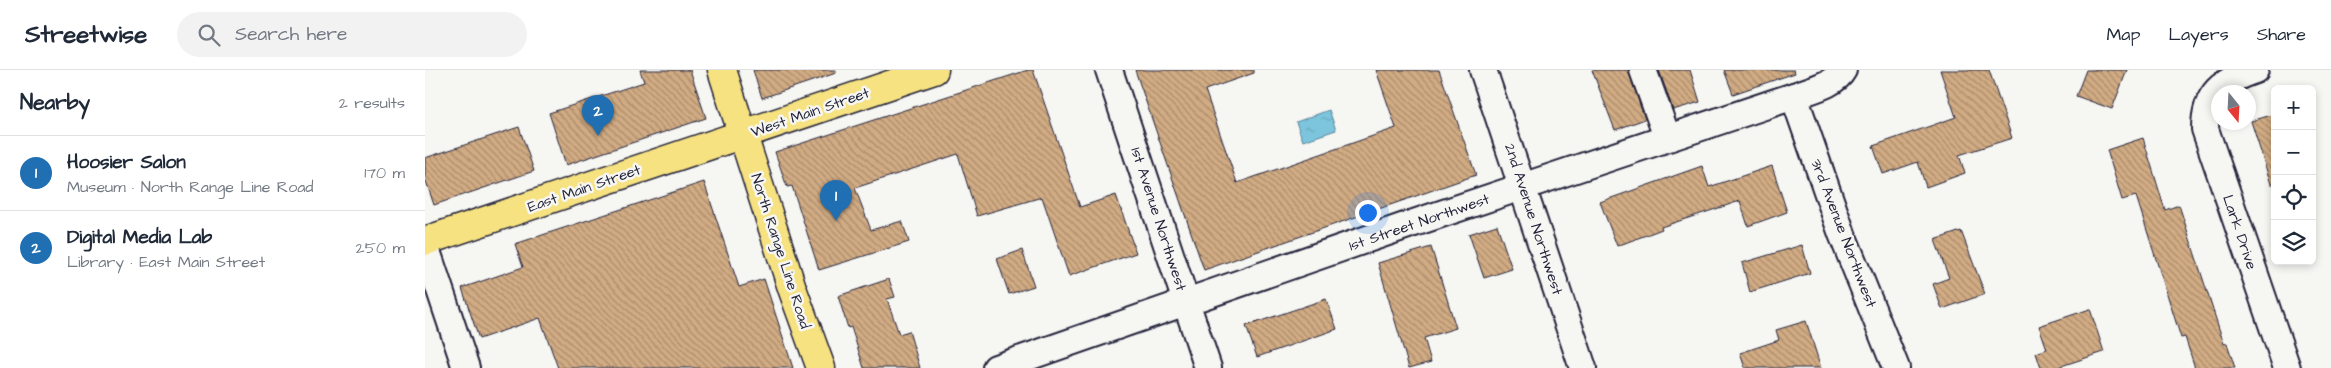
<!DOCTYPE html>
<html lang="en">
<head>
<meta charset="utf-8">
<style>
  :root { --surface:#fff; --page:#f2f2f3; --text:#1f2937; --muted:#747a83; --line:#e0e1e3; --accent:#1f6fb2 }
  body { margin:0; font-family:"Architects Daughter",sans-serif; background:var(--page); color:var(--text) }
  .controls { position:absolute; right:15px; top:15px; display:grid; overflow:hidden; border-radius:8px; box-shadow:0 2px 8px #0003 }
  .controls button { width:45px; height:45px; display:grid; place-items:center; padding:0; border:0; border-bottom:1px solid var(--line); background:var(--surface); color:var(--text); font:25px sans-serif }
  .compass { position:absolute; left:1786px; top:15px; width:45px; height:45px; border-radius:50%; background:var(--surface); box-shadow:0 2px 8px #0003; rotate:162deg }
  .you { position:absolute; left:942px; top:142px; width:18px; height:18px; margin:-12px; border:4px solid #fff; border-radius:50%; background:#1a73e8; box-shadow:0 0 0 8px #1a73e833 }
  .badge { display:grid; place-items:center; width:32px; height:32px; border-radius:50%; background:var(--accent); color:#fff; font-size:16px; font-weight:700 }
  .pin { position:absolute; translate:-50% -41px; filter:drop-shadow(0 1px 2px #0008) }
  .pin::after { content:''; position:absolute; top:26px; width:18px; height:15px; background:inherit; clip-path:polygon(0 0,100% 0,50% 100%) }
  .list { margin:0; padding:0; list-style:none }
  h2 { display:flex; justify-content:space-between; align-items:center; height:65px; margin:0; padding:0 20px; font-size:21px }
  h2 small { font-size:16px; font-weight:400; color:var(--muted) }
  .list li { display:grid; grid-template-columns:32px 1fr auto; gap:15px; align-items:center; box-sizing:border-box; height:75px; padding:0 20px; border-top:1px solid var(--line) }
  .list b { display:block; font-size:19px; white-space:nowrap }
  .list p { margin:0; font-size:16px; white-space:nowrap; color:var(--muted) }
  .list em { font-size:16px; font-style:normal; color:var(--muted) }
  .icon { flex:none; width:28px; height:28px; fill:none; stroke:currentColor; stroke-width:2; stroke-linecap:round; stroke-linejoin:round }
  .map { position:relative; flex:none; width:1906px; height:298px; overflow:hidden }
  header { display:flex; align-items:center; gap:30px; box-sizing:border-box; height:70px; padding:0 25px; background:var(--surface); border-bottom:1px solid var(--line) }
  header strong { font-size:24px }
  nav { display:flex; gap:28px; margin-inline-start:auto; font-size:18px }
  .search { width:350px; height:45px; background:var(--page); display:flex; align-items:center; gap:12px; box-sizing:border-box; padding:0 18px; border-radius:28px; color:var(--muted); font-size:19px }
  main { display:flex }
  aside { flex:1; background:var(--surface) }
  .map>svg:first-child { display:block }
  .water { fill:url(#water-ripples); stroke:#57849c }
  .building { fill:url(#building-back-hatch); stroke:#22223b }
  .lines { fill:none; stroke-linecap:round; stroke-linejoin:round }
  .minor-casing { stroke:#22223b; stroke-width:30 }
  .major-casing { stroke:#22223b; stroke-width:31 }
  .minor { stroke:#f6f6f2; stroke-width:26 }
  .major { stroke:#f7e281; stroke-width:28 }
  .labels { text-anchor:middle; stroke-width:5; stroke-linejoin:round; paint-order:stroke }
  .street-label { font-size:15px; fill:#22223b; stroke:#f6f6f2 }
</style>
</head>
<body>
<header>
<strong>Streetwise</strong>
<div class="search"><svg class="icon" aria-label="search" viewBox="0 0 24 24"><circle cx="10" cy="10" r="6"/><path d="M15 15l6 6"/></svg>Search here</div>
<nav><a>Map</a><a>Layers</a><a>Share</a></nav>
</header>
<main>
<aside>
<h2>Nearby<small>2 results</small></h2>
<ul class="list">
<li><span class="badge">1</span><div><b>Hoosier Salon</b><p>Museum · North Range Line Road</p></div><em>170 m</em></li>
<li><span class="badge">2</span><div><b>Digital Media Lab</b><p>Library · East Main Street</p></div><em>250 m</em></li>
</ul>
</aside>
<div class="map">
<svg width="1906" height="298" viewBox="0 0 1906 298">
  <defs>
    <pattern id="water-ripples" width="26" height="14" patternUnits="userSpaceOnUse" patternTransform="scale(1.25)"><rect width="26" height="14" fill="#7bc5dc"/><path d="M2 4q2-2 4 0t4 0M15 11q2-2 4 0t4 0" fill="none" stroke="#6aa9be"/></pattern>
    <pattern id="building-back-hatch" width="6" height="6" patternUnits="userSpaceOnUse" patternTransform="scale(1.25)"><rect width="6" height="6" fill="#d1ab83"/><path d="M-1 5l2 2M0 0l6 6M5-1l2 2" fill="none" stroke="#a98b6c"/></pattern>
  </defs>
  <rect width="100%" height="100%" fill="#f6f6f2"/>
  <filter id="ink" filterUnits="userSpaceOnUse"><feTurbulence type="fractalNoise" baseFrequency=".02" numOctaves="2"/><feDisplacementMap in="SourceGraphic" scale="10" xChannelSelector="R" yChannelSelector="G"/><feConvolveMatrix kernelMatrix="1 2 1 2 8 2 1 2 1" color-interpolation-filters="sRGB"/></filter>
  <g filter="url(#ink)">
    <!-- water -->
    <polygon class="water" points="904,40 911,60 878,71 871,52"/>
    <!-- building -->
    <g class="building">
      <polygon points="215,0 265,0 281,48 141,95 124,43 219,12"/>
      <polygon points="328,0 411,0 411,3 337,28"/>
      <polygon points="603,0 608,0 655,137 691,125 711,183 644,206 617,127 552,146 533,84 430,118 446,160 477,151 484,172 394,200 367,116 362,117 350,82"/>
      <polygon points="710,0 829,0 829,3 780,20 812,113 971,58 951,0 1014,0 1051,105 779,200"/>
      <polygon points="1167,0 1203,0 1220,49 1190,60"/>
      <polygon points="1234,0 1265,0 1275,32 1248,40"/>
      <polygon points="1299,0 1369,0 1370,3 1308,24"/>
      <polygon points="1515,0 1564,0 1587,68 1534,85 1540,103 1501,117 1493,92 1458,104 1448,76 1531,47"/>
      <polygon points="1661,0 1702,0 1687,39 1651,26"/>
      <polygon points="1850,44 1850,114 1846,114 1826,51"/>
      <polygon points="94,57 109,101 9,135 0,108 0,88"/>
      <polygon points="1718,68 1740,140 1754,135 1799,274 1802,273 1810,298 1770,298 1760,267 1756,268 1711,126 1697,130 1682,80"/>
      <polygon points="1277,96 1284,117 1347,96 1362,142 1323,156 1315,131 1236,157 1237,159 1192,176 1175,132"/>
      <polygon points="279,112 314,217 339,209 368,298 133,298 115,248 54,269 37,218 98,197 90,174"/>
      <polygon points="1072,155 1087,199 1059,208 1044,164"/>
      <polygon points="1536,161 1560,224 1517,239 1508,214 1524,208 1510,170"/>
      <polygon points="1377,175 1385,203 1325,222 1317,193"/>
      <polygon points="1006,177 1031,258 999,268 1006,292 984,298 953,193"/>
      <polygon points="597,180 609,216 584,224 572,189"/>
      <polygon points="464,209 470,227 462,229 474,264 484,261 495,298 439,298 426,257 423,258 413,226"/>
      <polygon points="901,229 912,259 832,287 821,256"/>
      <polygon points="1665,239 1679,282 1630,298 1616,298 1611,283 1622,279 1614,256"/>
      <polygon points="1381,251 1396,298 1320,298 1315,283 1354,270 1351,260"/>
    </g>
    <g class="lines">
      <!-- minor casing -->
      <g class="minor-casing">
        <g id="minor">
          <polyline points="684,0 783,298"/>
          <polyline points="1058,0 1158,298"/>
          <polyline points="1218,0 1242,67"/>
          <path d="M 1830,0 C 1797,11 1780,23 1780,59 L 1862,298"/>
          <polyline points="1369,26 1417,164 1471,298"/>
          <polyline points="0,175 41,298"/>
          <path d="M 571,298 L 980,156 L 1369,26 C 1384,20 1410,15 1418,0"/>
        </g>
      </g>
      <!-- major casing -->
      <g class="major-casing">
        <g id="major">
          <polyline points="297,0 367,218 396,298"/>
          <polyline points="0,171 509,0"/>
        </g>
      </g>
      <!-- minor -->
      <use href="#minor" class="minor"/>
      <!-- major -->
      <use href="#major" class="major"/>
    </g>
  </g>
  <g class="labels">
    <!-- street labels -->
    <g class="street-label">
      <text transform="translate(385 42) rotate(-19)" y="5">West Main Street</text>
      <text transform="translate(159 118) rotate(-19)" y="5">East Main Street</text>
      <text transform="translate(734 149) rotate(72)" y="5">1st Avenue Northwest</text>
      <text transform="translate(1109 149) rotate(72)" y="5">2nd Avenue Northwest</text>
      <text transform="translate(994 152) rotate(-19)" y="5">1st Street Northwest</text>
      <text transform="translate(1815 162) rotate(71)" y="5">Lark Drive</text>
      <text transform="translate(1419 163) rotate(69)" y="5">3rd Avenue Northwest</text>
      <text transform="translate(356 181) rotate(72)" y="5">North Range Line Road</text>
    </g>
  </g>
</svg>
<div class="controls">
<button>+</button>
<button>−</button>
<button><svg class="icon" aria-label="locate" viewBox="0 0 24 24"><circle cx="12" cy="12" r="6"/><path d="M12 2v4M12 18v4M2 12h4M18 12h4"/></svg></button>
<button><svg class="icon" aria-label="layers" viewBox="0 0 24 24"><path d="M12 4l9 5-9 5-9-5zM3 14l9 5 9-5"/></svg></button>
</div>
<svg class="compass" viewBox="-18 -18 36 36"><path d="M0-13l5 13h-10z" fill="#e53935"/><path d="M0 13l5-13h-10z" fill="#747a83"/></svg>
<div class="you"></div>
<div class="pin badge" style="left:411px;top:151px">1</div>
<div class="pin badge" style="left:173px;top:66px">2</div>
</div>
</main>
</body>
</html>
